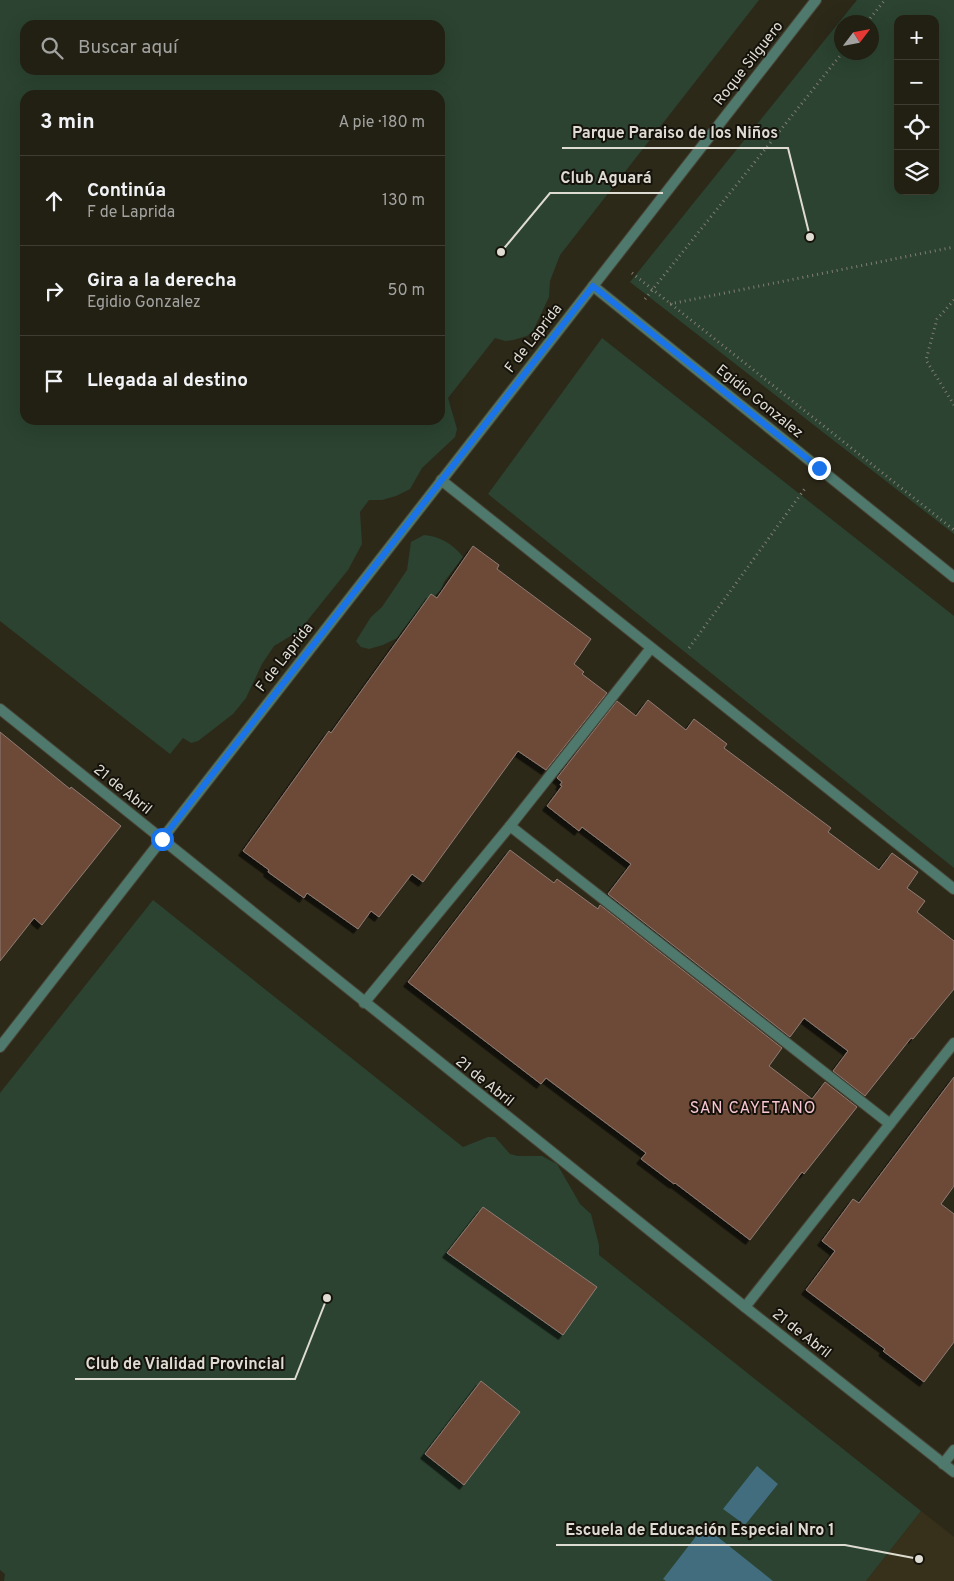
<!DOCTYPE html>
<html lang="es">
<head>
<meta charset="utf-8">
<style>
  :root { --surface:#221f13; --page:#2a271c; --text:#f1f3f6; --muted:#a2a2a0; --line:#3f3d33 }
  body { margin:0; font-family:Overpass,sans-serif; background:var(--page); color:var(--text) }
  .controls { position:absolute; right:15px; top:15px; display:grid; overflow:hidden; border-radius:10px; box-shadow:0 5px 20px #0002 }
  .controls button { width:45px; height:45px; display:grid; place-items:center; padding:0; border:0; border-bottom:1px solid var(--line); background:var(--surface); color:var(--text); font:25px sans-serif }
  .compass { position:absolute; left:834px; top:15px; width:45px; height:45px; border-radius:50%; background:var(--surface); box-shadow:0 5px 20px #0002; rotate:58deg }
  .stop { position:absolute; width:15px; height:15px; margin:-11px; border:4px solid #1a73e8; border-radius:50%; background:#fff }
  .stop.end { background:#1a73e8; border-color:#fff; box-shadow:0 1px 5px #0008 }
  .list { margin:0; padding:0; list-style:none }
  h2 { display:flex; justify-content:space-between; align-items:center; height:65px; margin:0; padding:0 20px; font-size:21px }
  h2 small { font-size:16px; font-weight:400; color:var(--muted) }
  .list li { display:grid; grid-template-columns:32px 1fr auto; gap:15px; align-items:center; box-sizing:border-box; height:90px; padding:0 20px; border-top:1px solid var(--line) }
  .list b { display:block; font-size:19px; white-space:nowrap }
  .list p { margin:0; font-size:16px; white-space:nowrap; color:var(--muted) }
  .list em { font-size:16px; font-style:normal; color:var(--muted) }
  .icon { flex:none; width:28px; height:28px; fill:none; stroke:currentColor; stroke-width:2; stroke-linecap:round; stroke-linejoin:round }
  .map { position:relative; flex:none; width:954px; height:1581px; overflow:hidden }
  .search { position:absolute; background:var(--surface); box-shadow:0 5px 20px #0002; left:20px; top:20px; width:425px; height:55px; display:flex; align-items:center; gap:12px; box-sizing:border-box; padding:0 18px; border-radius:15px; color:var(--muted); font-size:19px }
  .panel { position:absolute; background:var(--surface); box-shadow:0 5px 20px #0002; left:20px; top:90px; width:425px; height:335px; border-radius:15px }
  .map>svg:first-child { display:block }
  .built { fill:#37301a }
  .green { fill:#2c4331; fill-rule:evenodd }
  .water { fill:#426d7e }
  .building { fill:#6d4a39; stroke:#8f7b73; filter:url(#shadow) }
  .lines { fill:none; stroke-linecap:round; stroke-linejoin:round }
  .service-casing { stroke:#494537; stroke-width:12 }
  .minor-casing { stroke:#494537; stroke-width:12 }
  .path { stroke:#817d71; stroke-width:3; stroke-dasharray:1 4; stroke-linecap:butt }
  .service { stroke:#4e796c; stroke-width:10 }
  .minor { stroke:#4e796c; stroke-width:10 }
  .route { stroke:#1a73e8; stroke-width:6 }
  .labels { text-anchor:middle; stroke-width:4; stroke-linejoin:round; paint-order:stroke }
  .street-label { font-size:15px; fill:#dedbd2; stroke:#14120b }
  .neighbourhood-label { font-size:16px; letter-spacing:1px; fill:#f9c6d1; stroke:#14120b }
  .leader { fill:none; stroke:#dedbd2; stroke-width:2 }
  .callout-dot { fill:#dedbd2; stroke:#14120b; stroke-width:2 }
  .callout-label { font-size:16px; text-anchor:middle; font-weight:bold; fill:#dedbd2; stroke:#14120b; stroke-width:4; stroke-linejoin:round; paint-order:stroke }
</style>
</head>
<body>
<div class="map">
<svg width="954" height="1581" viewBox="0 0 954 1581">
  <defs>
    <filter id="shadow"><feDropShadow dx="-4.5" dy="4.5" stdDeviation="0" flood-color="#0009"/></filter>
  </defs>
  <rect width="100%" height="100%" fill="#2d2919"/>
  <!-- built -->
  <polygon class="built" points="921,1511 954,1537 954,1581 866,1581"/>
  <!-- green -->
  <g class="green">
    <path d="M 0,0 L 759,0 L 560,255 L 550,281 L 549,297 L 533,331 L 527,336 L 513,340 L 505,341 L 495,338 L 448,398 L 457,429 L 455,437 L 422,468 L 410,489 L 396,496 L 382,500 L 369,500 L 360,512 L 362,544 L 348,570 L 299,631 L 274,646 L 262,664 L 246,698 L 233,714 L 198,741 L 191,743 L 183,738 L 170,754 L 0,621 ZM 25,25 L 440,25 L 440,70 L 25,70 ZM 25,95 L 440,95 L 440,420 L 25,420 Z"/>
    <path d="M 857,0 L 954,0 L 954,534 L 630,282 ZM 898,19 L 935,19 L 935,191 L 898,191 ZM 842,22 L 872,22 L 872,52 L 842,52 Z"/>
    <polygon points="602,338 954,616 954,868 488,494"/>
    <path d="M 424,535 C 439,536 453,544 463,557 L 444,582 L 441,590 L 419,609 L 397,638 L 383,645 L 369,649 L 361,647 L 356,641 L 371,617 L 382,607 L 407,570 L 411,542 Z"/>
    <polygon points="153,900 463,1147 488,1137 495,1137 510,1154 518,1156 542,1156 557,1164 580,1204 591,1214 599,1245 599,1255 921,1511 866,1581 4,1581 5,1574 0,1570 0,1093"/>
  </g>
  <!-- water -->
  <g class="water">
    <polygon points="757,1466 778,1484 745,1525 723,1509"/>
    <polygon points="704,1526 773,1581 666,1581 663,1579"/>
  </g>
  <!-- building -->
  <g class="building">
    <polygon points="473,546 499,565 497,569 591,639 574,664 584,672 582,674 607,693 546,770 518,751 423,882 412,874 379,917 371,911 358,929 307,893 304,898 268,872 269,870 243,851 329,731 331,733 431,594 437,598"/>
    <polygon points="648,700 686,730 694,719 727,744 724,748 831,828 828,832 879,870 892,853 918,872 907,888 925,901 917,912 954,941 954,989 913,1039 911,1038 865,1096 833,1071 848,1051 804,1018 790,1037 608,894 631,864 582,827 579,831 547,806 562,786 560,785 562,782 557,778 617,701 636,716"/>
    <polygon points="0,732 70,789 71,787 121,826 42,925 34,918 0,961"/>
    <polygon points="510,850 554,883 557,879 598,909 600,905 782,1048 769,1066 812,1099 825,1082 857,1107 804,1174 802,1172 750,1240 675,1183 674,1184 641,1159 646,1153 546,1078 541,1084 408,982"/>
    <polygon points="954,1077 954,1186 941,1204 954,1214 954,1342 924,1382 883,1351 885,1349 806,1290 835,1251 822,1241 853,1199 859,1203"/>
    <polygon points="483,1207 597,1287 563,1335 447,1253"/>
    <polygon points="481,1381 520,1412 464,1485 425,1454"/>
  </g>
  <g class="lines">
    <!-- service casing -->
    <g class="service-casing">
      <g id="service">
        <polyline points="510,826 890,1124"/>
        <polyline points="364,1003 510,826 651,648"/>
        <polyline points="745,1307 954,1043"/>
      </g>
    </g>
    <!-- minor casing -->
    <g class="minor-casing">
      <g id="minor">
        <polyline points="593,286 954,577"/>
        <polyline points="441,480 954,889"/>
        <polyline points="0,709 745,1307 954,1472"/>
        <polyline points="0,1047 816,0"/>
        <polyline points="943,1464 954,1450"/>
      </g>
    </g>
    <!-- path -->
    <g class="path">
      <polyline points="867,22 885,0"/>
      <polyline points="632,273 954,530"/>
      <polyline points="645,299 843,52"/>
      <polyline points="954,300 937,319 926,360 954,405"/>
      <polyline points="670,304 954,247"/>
      <polyline points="689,648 806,487"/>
    </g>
    <!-- service -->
    <use href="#service" class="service"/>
    <!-- minor -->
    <use href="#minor" class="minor"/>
  </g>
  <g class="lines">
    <!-- route -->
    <polyline class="route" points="162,839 593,286 819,468"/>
  </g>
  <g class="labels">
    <!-- street labels -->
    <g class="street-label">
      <text transform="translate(748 63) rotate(-52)" y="5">Roque Silguero</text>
      <text transform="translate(533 338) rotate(-52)" y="5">F de Laprida</text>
      <text transform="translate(760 401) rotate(39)" y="5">Egidio Gonzalez</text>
      <text transform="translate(284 657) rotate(-52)" y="5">F de Laprida</text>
      <text transform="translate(123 789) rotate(39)" y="5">21 de Abril</text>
      <text transform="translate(485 1081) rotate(39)" y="5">21 de Abril</text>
      <text transform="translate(802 1333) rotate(38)" y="5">21 de Abril</text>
    </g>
    <!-- neighbourhood labels -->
    <g class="neighbourhood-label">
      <text x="753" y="1113">SAN CAYETANO</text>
    </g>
  </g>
  <!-- callouts -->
  <path class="leader" d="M810 237L788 148H562M501 252L550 193H663M327 1298L295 1379H75M919 1559L845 1545H556"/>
  <g class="callout-dot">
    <circle cx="810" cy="237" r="5"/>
    <circle cx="501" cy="252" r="5"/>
    <circle cx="327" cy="1298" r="5"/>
    <circle cx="919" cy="1559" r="5"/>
  </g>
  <g class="callout-label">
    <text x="675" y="138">Parque Paraiso de los Niños</text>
    <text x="606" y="183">Club Aguará</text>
    <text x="185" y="1369">Club de Vialidad Provincial</text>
    <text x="700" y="1535">Escuela de Educación Especial Nro 1</text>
  </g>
</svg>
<div class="controls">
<button>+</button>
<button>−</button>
<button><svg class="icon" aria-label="locate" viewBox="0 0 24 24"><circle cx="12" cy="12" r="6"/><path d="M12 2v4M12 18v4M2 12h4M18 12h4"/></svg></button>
<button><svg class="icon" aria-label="layers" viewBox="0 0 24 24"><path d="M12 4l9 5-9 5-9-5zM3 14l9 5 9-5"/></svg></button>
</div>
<svg class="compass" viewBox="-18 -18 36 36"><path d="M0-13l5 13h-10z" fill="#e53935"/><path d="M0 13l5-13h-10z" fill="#a2a2a0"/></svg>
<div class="stop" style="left:162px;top:839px"></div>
<div class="stop end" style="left:819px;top:468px"></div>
<div class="search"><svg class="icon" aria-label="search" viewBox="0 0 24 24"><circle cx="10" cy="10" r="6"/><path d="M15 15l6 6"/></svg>Buscar aquí</div>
<section class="panel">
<h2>3 min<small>A pie · 180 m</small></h2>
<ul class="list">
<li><svg class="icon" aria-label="ahead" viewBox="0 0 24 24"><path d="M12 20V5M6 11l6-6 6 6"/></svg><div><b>Continúa</b><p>F de Laprida</p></div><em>130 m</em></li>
<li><svg class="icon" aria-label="right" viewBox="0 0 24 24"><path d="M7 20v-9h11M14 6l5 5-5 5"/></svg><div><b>Gira a la derecha</b><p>Egidio Gonzalez</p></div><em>50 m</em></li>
<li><svg class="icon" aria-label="arrive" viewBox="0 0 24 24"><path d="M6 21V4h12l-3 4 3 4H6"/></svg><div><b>Llegada al destino</b></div></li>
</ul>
</section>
</div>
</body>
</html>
